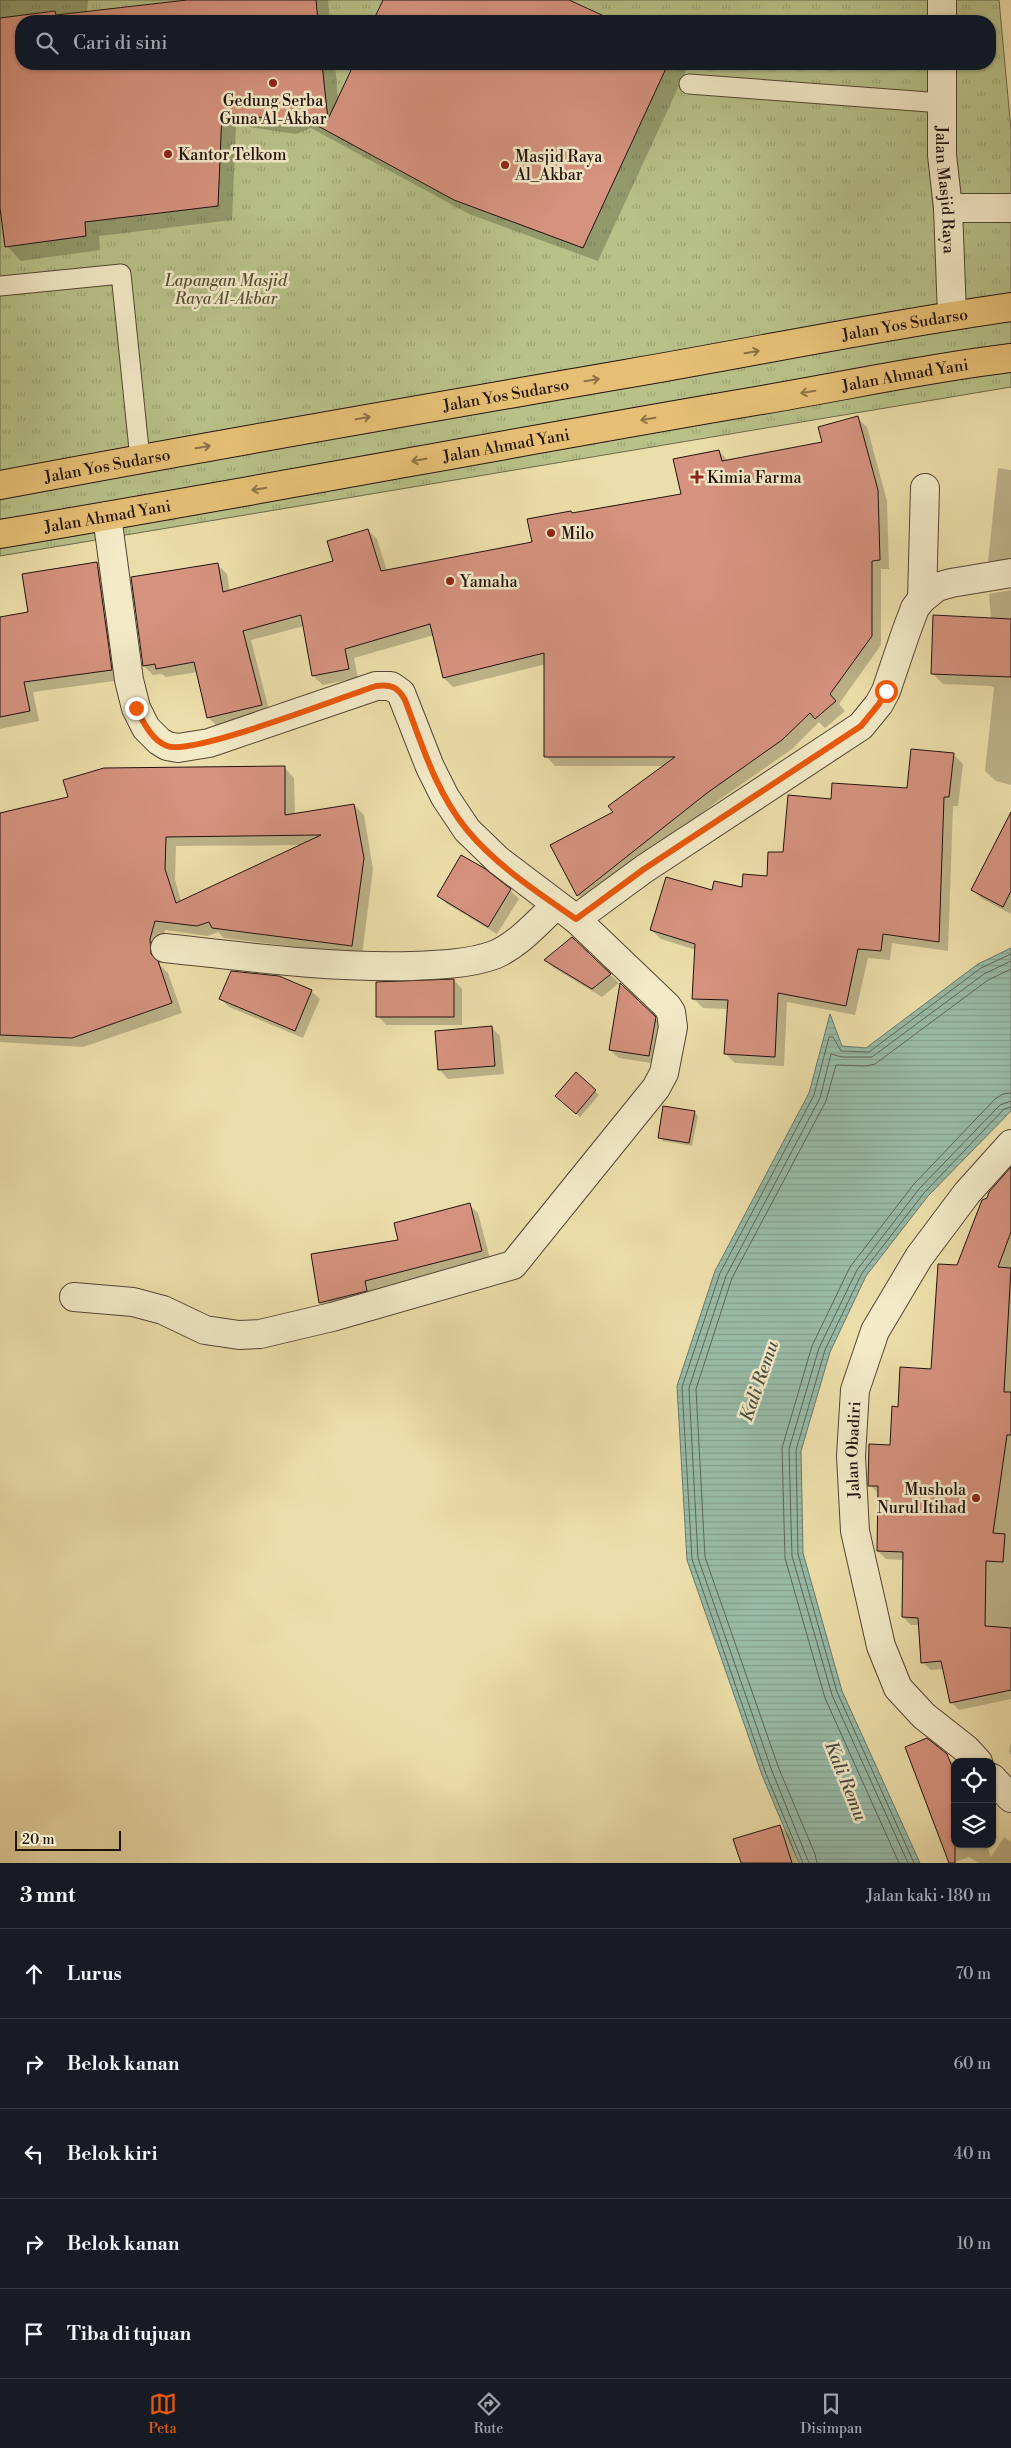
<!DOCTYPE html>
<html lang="id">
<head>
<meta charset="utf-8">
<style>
  :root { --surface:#171b24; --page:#242831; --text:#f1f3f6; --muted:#9ea1a6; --line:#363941; --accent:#ea580c }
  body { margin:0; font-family:"Libre Bodoni",serif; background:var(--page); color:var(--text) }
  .controls { position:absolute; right:15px; bottom:15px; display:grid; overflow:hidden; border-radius:10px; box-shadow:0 1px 4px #0004 }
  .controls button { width:45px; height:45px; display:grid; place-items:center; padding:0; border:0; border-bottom:1px solid var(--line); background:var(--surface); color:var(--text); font:25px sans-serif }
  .scale { position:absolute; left:15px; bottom:12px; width:106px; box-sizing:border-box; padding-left:5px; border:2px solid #21120d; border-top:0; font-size:14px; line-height:18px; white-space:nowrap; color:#21120d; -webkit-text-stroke:4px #f3eac8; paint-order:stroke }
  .stop { position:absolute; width:15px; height:15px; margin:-11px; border:4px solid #ea580c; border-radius:50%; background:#fff }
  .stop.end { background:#ea580c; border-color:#fff; box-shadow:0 1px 5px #0008 }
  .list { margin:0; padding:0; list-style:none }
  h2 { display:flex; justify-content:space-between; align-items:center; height:65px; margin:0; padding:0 20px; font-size:21px }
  h2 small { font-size:16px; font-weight:400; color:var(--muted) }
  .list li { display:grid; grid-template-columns:32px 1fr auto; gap:15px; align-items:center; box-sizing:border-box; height:90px; padding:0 20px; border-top:1px solid var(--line) }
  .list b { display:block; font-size:19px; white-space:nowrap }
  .list em { font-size:16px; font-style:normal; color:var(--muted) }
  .icon { flex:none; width:28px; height:28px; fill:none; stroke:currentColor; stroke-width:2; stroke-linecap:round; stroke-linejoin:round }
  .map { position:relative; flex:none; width:1011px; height:1863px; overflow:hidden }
  .search { position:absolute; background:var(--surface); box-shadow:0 1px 4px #0004; left:15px; right:15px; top:15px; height:55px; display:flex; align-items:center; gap:12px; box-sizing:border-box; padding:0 18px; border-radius:20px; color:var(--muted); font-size:19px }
  .sheet { height:515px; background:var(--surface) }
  nav { display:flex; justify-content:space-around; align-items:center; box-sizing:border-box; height:70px; border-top:1px solid var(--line); background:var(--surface); font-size:14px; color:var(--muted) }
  nav a { display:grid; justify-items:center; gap:2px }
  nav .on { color:var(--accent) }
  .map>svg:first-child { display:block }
  .park { fill:url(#park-tufts); stroke:#6c6a4a; fill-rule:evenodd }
  .water { fill:url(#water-rules); stroke:#69786a }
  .shadow { fill:#0003; fill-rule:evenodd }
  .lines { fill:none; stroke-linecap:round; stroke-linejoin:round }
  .shore { stroke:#5d675a; stroke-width:1 }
  .building { fill:#d5927e; stroke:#21120d; fill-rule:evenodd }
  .lane-casing { stroke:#544534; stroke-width:21 }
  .street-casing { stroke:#544534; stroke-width:30 }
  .highway-casing { stroke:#21120d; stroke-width:30 }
  .lane { stroke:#f3eac8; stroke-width:19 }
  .street { stroke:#f3eac8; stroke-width:28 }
  .highway { stroke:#e6bf75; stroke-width:28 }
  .oneway { stroke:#8d7146 }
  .route { stroke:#ea580c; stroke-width:6 }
  .poi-dot { fill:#8f2418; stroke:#f3eac8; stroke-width:2 }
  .labels { text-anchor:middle; stroke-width:5; stroke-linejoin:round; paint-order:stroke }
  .poi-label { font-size:16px; fill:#21120d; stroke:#f3eac8; text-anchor:start }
  .street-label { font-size:16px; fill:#21120d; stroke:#f3eac8 }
  .park-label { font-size:16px; font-style:italic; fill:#564f38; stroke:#f3eac8 }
  .water-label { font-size:18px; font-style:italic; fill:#4b4e43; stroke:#f3eac8 }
</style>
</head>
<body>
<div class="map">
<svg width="1011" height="1863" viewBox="0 0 1011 1863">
  <defs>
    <pattern id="park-tufts" width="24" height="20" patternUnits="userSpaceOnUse" patternTransform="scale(1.25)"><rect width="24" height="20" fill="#b7c188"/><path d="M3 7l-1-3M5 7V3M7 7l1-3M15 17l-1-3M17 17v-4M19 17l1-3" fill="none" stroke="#9da574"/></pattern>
    <pattern id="water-rules" width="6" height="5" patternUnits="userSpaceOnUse" patternTransform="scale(1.25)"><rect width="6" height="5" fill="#99bca8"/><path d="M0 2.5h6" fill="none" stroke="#84a18f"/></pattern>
  </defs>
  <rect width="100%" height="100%" fill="#ecdeaa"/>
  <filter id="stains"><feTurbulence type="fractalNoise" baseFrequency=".004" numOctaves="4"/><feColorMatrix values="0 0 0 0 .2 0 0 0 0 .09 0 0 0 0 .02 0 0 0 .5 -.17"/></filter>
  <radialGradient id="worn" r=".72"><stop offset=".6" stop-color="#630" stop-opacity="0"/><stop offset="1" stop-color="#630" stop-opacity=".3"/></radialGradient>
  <!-- park -->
  <path class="park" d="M 0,0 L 999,0 L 1011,130 L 1011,387 L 0,556 ZM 21,21 L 990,21 L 990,64 L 21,64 Z"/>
  <!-- water -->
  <polygon class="water" points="1011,948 1011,1111 928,1196 866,1276 830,1352 801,1451 803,1553 842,1691 920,1863 799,1863 762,1775 687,1560 677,1386 715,1271 809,1093 830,1014 842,1046 866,1048 978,964"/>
  <!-- shadow -->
  <g class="shadow">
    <polygon points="0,0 88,0 87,13 198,0 328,0 330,21 21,21 21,64 335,64 338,100 355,64 689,64 598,261 469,214 311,128 296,134 236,125 232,220 99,236 100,250 21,261 7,246 0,199"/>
    <polygon points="385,0 566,0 612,21 375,21"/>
    <polygon points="857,418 867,427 887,501 889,569 881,569 881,645 839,704 845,711 825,728 819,722 792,749 716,802 587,904 578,895 552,845 615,813 666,766 555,766 546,756 546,664 453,687 444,678 434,635 354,658 358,678 323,685 313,676 304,626 251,640 270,714 218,727 209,718 198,672 166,677 162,674 153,675 144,666 218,565 227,574 230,592 334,562 368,530 377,539 387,571 533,543 573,514 683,495 719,451 728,461 823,443"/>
    <polygon points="998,468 1011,470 1011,569 998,571 988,561"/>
    <polygon points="97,563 107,574 122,680 33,692 39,721 0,729 0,619 30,613"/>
    <polygon points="1011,590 1011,785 996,781 985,771 994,688 991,686 943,684 932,673 991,619 989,594"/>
    <polygon points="954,755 963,764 958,806 953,806 948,951 892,943 890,960 868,958 855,1015 787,1002 784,1066 735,1063 725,1053 728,1009 703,1008 693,998 696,950 661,939 651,930 713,892 744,888 768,877 784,854 832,801 908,789"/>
    <path d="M 284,767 L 294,778 L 295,815 L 354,805 L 364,815 L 373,869 L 362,955 L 224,938 L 218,932 L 208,936 L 165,930 L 160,949 L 160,965 L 168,973 L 182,1013 L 83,1047 L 0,1042 L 0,814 ZM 302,845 L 181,901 L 175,880 L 176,846 Z"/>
    <polygon points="1011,858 1011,914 981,898 972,889"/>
    <polygon points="510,890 519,899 497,934 447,904 438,895"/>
    <polygon points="572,938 619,983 602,997 554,968 545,960"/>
    <polygon points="454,980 462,989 462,1025 386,1025 378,1016"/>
    <polygon points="311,991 320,999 303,1038 229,1007 221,999"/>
    <polygon points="655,1018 664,1027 658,1064 619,1058 610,1050"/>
    <polygon points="491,1027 500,1036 504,1074 448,1079 440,1070 436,1032"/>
    <polygon points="576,1074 599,1095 580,1117 561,1100"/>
    <polygon points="694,1112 698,1116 692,1146 663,1141 659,1137"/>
    <polygon points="1011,1169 1011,1699 959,1710 951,1702 944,1669 931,1670 922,1662 920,1625 911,1625 903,1617 904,1560 886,1559 878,1551 879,1494 870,1485 891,1446 899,1408 932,1370 958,1266 988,1198"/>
    <polygon points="469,1205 478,1213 490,1259 373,1290 375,1299 329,1311 320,1303 399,1241"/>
    <polygon points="1011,1741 1011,1755 1009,1752"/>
    <polygon points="946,1755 955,1765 955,1844 986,1844 991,1857 1004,1837 1011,1842 1011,1863 979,1863 969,1857 955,1862 948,1855"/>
    <polygon points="780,1826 789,1835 798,1863 742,1863"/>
  </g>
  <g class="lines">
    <!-- shore -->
    <g class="shore">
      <polyline points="803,1863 766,1774 692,1559 682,1387 720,1273 814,1095 829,1037 833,1037 841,1051 869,1052 981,968 1011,954"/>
      <polyline points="809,1863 772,1771 698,1558 689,1388 726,1276 820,1098 831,1054 842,1057 872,1057 984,974 1011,961"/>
      <polyline points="817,1863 815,1854 779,1769 705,1557 696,1389 732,1278 826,1101 836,1065 866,1066 875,1064 988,980 1011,969"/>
      <polyline points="899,1863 825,1698 785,1558 782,1448 812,1346 850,1267 914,1184 995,1099 1003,1094 1011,1093"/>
      <polyline points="908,1863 832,1695 792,1556 789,1449 819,1348 857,1270 919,1189 1000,1105 1011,1101"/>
      <polyline points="914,1863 837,1692 798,1554 796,1450 825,1350 862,1273 924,1193 1004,1109 1011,1107"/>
    </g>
  </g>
  <!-- building -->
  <g class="building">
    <polygon points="187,0 316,0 318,21 21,21 21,64 322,64 328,119 354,64 668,64 583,248 454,200 296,114 281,120 222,112 218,206 85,222 86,236 5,247 0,208 0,18 55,11 56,15"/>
    <polygon points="383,0 569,0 615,21 373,21"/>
    <polygon points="858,416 878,490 880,560 872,561 872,636 830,694 836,701 815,719 810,713 782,740 707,793 577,896 550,845 613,812 608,806 675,757 544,757 544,653 443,678 430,624 345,649 349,669 312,676 301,615 243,631 262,705 207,718 194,662 156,669 155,664 143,666 131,577 218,563 223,592 333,561 327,541 368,529 381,571 532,542 527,519 571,511 572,513 681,494 673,459 719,450 722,461 822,442 818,427"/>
    <polygon points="97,562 112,670 24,682 30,711 0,717 0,617 28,612 22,574"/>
    <polygon points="933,615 1011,619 1011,677 931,674"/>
    <polygon points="911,749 954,753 949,797 944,797 939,942 883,934 881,951 858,949 846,1006 778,993 775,1057 724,1054 728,1000 692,999 695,944 650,930 666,877 712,890 714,881 742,887 743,874 767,876 768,852 783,852 788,795 831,799 832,783 907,788"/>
    <path d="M 285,766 L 285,815 L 354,804 L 364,858 L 352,946 L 212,928 L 209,922 L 197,926 L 155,921 L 150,939 L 151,954 L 158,961 L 172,1003 L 72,1038 L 0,1035 L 0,813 L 68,797 L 63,780 L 104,768 ZM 321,835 L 176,903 L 165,869 L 166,837 Z"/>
    <polygon points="1011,812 1011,891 1003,907 971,890"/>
    <polygon points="461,855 484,868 511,889 488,927 437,896"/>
    <polygon points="572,937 611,974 592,989 544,960"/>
    <polygon points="231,971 279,976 312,990 295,1031 219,999"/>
    <polygon points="454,979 454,1017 376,1017 376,982"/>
    <polygon points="620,983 656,1017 649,1056 609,1050"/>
    <polygon points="492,1026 495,1066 438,1070 435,1031"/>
    <polygon points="576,1072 596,1090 576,1114 555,1096"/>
    <polygon points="663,1106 695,1111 689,1143 658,1138"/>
    <polygon points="1011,1167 1011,1232 998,1267 1011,1268 1004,1392 1011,1392 1011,1435 1007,1435 993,1533 1005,1534 1003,1562 986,1561 985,1626 1011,1628 1011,1690 950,1703 941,1661 921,1663 918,1618 902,1617 903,1552 877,1551 878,1486 868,1486 869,1444 890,1445 892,1406 898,1407 900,1367 931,1369 938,1264 957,1265 982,1200 987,1198 989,1192"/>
    <polygon points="470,1203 482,1251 365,1281 367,1291 319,1303 311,1254 398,1240 394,1223"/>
    <polygon points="927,1738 947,1754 955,1774 955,1863 949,1863 905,1747"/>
    <polygon points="780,1825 792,1863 741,1863 733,1839"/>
  </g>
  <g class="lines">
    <!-- lane casing -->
    <g class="lane-casing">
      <g id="lane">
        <polyline points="689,84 942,103"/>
        <polyline points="0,286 121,274 140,459"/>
      </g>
    </g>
    <!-- street casing -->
    <g class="street-casing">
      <g id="street">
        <polyline points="942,0 942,21"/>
        <path id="s1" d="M 942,64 L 942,155 L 948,208 L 952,315"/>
        <polyline points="948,208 1011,208"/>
        <polyline points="922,599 925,488"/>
        <polyline points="576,919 644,869 861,726 879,704 886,691 906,632 915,608 922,599 937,587 951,583 1011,573"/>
        <path d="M 165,948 C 247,957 329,968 411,966 C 438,965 469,964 494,955 C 518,945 537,923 556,905"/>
        <polyline points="74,1297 133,1302 163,1310 205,1330 239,1335 260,1334 332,1317 513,1265 656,1088 664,1073 673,1027 671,1012 667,1006 576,919 498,860 467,830 445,797 430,767 401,693 391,686 376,686 209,743 178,748 167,746 159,741 146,728 136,708 129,680 107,516"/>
        <path id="s2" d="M 978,1762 L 966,1749 L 924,1716 L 898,1688 L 881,1646 L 855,1531 L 851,1456 L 855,1390 L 875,1331 L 919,1257 L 967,1193 L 1011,1144"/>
        <polyline points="992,1778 1011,1798"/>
      </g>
    </g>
    <!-- highway casing -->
    <g class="highway-casing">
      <g id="highway">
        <path id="s3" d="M 0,485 C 208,446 416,410 625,374 C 754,352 882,325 1011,307"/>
        <path id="s4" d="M 0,534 C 254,492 508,443 762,400 C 845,386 927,368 1011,358"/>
      </g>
    </g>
    <!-- lane -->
    <use href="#lane" class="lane"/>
    <!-- street -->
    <use href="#street" class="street"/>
    <!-- highway -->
    <use href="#highway" class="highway"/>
  </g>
  <!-- one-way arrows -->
  <defs><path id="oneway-shaft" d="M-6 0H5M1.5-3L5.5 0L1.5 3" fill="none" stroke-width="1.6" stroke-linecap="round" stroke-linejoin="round" transform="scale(1.25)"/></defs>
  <g class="oneway">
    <use href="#oneway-shaft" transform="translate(752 352) rotate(-10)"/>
    <use href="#oneway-shaft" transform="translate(592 380) rotate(-9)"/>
    <use href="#oneway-shaft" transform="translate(808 392) rotate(170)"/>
    <use href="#oneway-shaft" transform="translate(363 418) rotate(-10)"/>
    <use href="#oneway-shaft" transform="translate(648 419) rotate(170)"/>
    <use href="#oneway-shaft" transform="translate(203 447) rotate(-10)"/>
    <use href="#oneway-shaft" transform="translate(419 460) rotate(170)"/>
    <use href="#oneway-shaft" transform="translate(259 489) rotate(170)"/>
  </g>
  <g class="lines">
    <!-- route -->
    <path class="route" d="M 136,708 C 143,721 151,740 167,746 C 192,756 342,697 376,686 C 391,684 398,687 405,700 C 422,745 436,792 467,830 C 496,865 538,893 576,919 L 644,869 L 861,726 L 879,704 L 886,691"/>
  </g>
  <!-- markers -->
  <g class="poi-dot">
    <circle cx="273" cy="83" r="5"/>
    <circle cx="168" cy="154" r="5"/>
    <circle cx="505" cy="165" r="5"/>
    <path d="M694.5 469.5h5v5h5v5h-5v5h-5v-5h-5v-5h5z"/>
    <circle cx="551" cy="533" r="5"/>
    <circle cx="450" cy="581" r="5"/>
    <circle cx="976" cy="1498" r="5"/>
  </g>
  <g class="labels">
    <!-- poi labels -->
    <g class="poi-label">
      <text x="273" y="106" text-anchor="middle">Gedung Serba<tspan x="273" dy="18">Guna Al-Akbar</tspan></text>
      <text x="178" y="160">Kantor Telkom</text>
      <text x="515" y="162">Masjid Raya<tspan x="515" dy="18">Al_Akbar</tspan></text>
      <text x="707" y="483">Kimia Farma</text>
      <text x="561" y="539">Milo</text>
      <text x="460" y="587">Yamaha</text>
      <text x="966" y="1495" text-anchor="end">Mushola<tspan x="966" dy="18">Nurul Itihad</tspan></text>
    </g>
    <!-- street labels -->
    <g class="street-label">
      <text dy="6" stroke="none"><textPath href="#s1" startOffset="126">Jalan Masjid Raya</textPath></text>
      <text dy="6" stroke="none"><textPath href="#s3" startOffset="919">Jalan Yos Sudarso</textPath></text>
      <text dy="6" stroke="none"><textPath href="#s4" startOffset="919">Jalan Ahmad Yani</textPath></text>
      <text dy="6" stroke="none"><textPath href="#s3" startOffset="514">Jalan Yos Sudarso</textPath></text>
      <text dy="6" stroke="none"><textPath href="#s4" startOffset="514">Jalan Ahmad Yani</textPath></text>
      <text dy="6" stroke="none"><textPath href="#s3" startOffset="109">Jalan Yos Sudarso</textPath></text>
      <text dy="6" stroke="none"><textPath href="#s4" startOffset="109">Jalan Ahmad Yani</textPath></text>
      <text dy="6" stroke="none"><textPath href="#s2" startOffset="354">Jalan Obadiri</textPath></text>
    </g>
    <!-- park labels -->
    <g class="park-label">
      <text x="226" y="286">Lapangan Masjid<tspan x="226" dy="18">Raya Al-Akbar</tspan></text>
    </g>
    <!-- water labels -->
    <g class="water-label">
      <text transform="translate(759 1381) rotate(-71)" y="6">Kali Remu</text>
      <text transform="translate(846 1781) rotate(68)" y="6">Kali Remu</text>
    </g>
  </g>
  <rect width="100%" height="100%" filter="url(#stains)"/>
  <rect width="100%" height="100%" fill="url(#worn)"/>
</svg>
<div class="controls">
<button><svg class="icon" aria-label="locate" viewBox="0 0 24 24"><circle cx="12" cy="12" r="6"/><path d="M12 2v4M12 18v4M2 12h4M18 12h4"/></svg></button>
<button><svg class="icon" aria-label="layers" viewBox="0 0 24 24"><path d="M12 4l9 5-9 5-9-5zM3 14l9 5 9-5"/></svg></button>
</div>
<div class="scale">20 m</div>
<div class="stop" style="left:886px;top:691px"></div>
<div class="stop end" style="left:136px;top:708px"></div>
<div class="search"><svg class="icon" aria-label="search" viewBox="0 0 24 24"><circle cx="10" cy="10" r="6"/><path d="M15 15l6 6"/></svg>Cari di sini</div>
</div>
<section class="sheet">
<h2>3 mnt<small>Jalan kaki · 180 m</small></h2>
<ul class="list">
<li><svg class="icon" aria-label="ahead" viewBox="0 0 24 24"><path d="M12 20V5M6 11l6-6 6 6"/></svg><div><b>Lurus</b></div><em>70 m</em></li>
<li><svg class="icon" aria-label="right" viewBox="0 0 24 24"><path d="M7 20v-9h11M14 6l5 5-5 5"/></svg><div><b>Belok kanan</b></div><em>60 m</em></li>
<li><svg class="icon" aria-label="left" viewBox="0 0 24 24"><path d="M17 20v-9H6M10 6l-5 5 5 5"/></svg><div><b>Belok kiri</b></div><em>40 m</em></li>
<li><svg class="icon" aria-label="right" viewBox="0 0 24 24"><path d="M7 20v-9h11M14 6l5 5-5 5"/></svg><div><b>Belok kanan</b></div><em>10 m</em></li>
<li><svg class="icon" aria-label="arrive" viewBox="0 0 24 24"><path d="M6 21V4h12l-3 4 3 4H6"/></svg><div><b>Tiba di tujuan</b></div></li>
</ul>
</section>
<nav>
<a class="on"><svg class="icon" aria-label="map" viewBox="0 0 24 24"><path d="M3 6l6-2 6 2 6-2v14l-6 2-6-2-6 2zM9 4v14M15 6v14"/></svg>Peta</a>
<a><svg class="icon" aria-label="directions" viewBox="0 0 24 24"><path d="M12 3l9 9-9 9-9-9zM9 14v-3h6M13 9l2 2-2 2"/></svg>Rute</a>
<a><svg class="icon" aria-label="saved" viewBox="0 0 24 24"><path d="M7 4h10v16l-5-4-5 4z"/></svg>Disimpan</a>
</nav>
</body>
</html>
